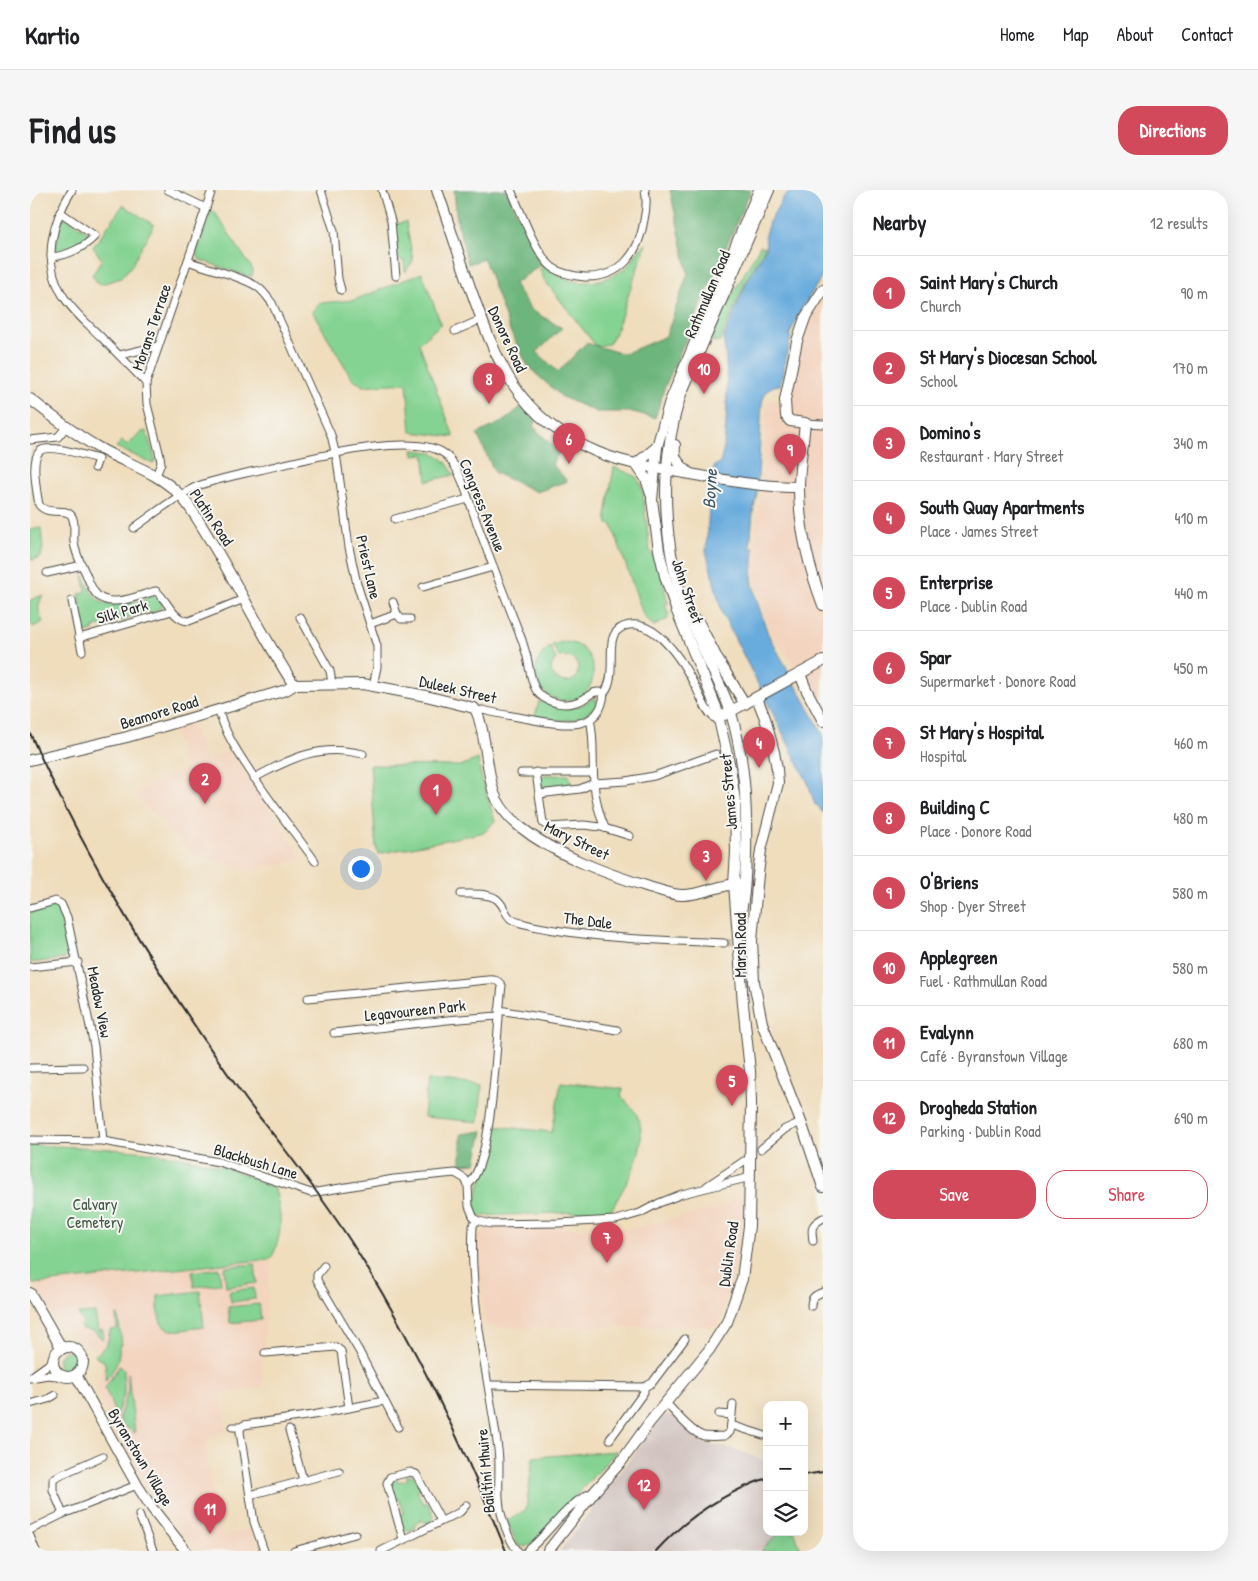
<!DOCTYPE html>
<html lang="en">
<head>
<meta charset="utf-8">
<style>
  :root { --surface:#fff; --page:#f6f6f6; --text:#202124; --muted:#757577; --line:#e0e0e0; --accent:#d1495b }
  body { margin:0; font-family:"Patrick Hand",sans-serif; background:var(--page); color:var(--text) }
  .controls { position:absolute; right:15px; bottom:15px; display:grid; overflow:hidden; border-radius:10px; box-shadow:0 5px 20px #0002 }
  .controls button { width:45px; height:45px; display:grid; place-items:center; padding:0; border:0; border-bottom:1px solid var(--line); background:var(--surface); color:var(--text); font:25px sans-serif }
  .you { position:absolute; left:330px; top:678px; width:18px; height:18px; margin:-12px; border:4px solid #fff; border-radius:50%; background:#1a73e8; box-shadow:0 0 0 8px #1a73e833 }
  .badge { display:grid; place-items:center; width:32px; height:32px; border-radius:50%; background:var(--accent); color:#fff; font-size:16px; font-weight:700 }
  .pin { position:absolute; translate:-50% -41px; filter:drop-shadow(0 1px 2px #0008) }
  .pin::after { content:''; position:absolute; top:26px; width:18px; height:15px; background:inherit; clip-path:polygon(0 0,100% 0,50% 100%) }
  .list { margin:0; padding:0; list-style:none }
  h2 { display:flex; justify-content:space-between; align-items:center; height:65px; margin:0; padding:0 20px; font-size:21px }
  h2 small { font-size:16px; font-weight:400; color:var(--muted) }
  .list li { display:grid; grid-template-columns:32px 1fr auto; gap:15px; align-items:center; box-sizing:border-box; height:75px; padding:0 20px; border-top:1px solid var(--line) }
  .list b { display:block; font-size:19px; white-space:nowrap }
  .list p { margin:0; font-size:16px; white-space:nowrap; color:var(--muted) }
  .list em { font-size:16px; font-style:normal; color:var(--muted) }
  .actions { display:flex; gap:10px; padding:15px 20px }
  .actions a { flex:1; padding:11px 0; border:1px solid var(--accent); border-radius:20px; text-align:center; font-size:18px; color:var(--accent) }
  .actions .main { background:var(--accent); color:#fff }
  .icon { flex:none; width:28px; height:28px; fill:none; stroke:currentColor; stroke-width:2; stroke-linecap:round; stroke-linejoin:round }
  .map { position:relative; flex:none; width:793px; height:1361px; overflow:hidden; border-radius:20px }
  header { display:flex; align-items:center; gap:30px; box-sizing:border-box; height:70px; padding:0 25px; background:var(--surface); border-bottom:1px solid var(--line) }
  header strong { font-size:24px }
  nav { display:flex; gap:28px; margin-inline-start:auto; font-size:18px }
  .intro { display:flex; align-items:center; justify-content:space-between; box-sizing:border-box; height:120px; padding:0 30px }
  h1 { margin:0; font-size:35px }
  .button { padding:12px 22px; border-radius:20px; background:var(--accent); color:#fff; font-size:18px; font-weight:700 }
  main { display:flex; gap:30px; padding:0 30px }
  aside { flex:1; background:var(--surface); border-radius:20px; box-shadow:0 5px 20px #0002 }
  .map>svg:first-child { display:block }
  .built { fill:#f3d4bf }
  .industrial { fill:#cfc0bb }
  .green { fill:#85d392; stroke:#587f5e }
  .forest { fill:#6cb57c; stroke:#4c7054 }
  .water { fill:#68abdd; stroke:#4a6b84 }
  .lines { fill:none; stroke-linecap:round; stroke-linejoin:round }
  .street-tunnel { stroke:#c8b99f; stroke-width:7; stroke-dasharray:7 3.5; stroke-linecap:butt }
  .street-casing { stroke:#484641; stroke-width:9 }
  .secondary-casing { stroke:#484641; stroke-width:12 }
  .street { stroke:#fff; stroke-width:7 }
  .secondary { stroke:#fff; stroke-width:10 }
  .rail { stroke:#2b2b2b; stroke-width:2 }
  .labels { text-anchor:middle; stroke-width:4; stroke-linejoin:round; paint-order:stroke }
  .street-label { font-size:16px; fill:#2b2b2b; stroke:#f6f6f2 }
  .park-label { font-size:16px; fill:#465d4a; stroke:#f6f6f2 }
  .water-label { font-size:18px; font-style:italic; fill:#405869; stroke:#f6f6f2 }
</style>
</head>
<body>
<header>
<strong>Kartio</strong>
<nav><a>Home</a><a>Map</a><a>About</a><a>Contact</a></nav>
</header>
<div class="intro"><h1>Find us</h1><a class="button">Directions</a></div>
<main>
<div class="map">
<svg width="793" height="1361" viewBox="0 0 793 1361">
  <rect width="100%" height="100%" fill="#f6f6f2"/>
  <filter id="ink" filterUnits="userSpaceOnUse"><feTurbulence type="fractalNoise" baseFrequency=".02" numOctaves="2"/><feDisplacementMap in="SourceGraphic" scale="10" xChannelSelector="R" yChannelSelector="G"/><feConvolveMatrix kernelMatrix="1 2 1 2 8 2 1 2 1" color-interpolation-filters="sRGB"/></filter>
  <filter id="wash" filterUnits="userSpaceOnUse"><feTurbulence type="fractalNoise" baseFrequency=".0096" numOctaves="4" result="noise"/><feDisplacementMap in="SourceGraphic" scale="20" xChannelSelector="R" yChannelSelector="G"/><feGaussianBlur stdDeviation="1.12" result="paint"/><feColorMatrix in="noise" values="0 0 0 0 0 0 0 0 0 0 0 0 0 0 0 0 0 1.4 0 .05"/><feComposite in="paint" operator="in"/></filter>
  <g filter="url(#wash)">
    <rect width="100%" height="100%" fill="#efddbc"/>
    <!-- built -->
    <g class="built">
      <polygon points="792,110 793,110 793,517 778,492 741,444 724,388 724,357 730,304 736,215 741,210 757,213 778,135"/>
      <polygon points="162,535 177,570 199,561 244,625 273,670 220,680 161,663 105,603 153,579 144,540"/>
      <polygon points="704,1007 714,1007 714,1015 704,1084 688,1136 468,1138 455,1134 446,1063 448,1047 457,1039 469,1037 599,1039 700,1015"/>
      <polygon points="240,1070 231,1198 191,1204 197,1240 177,1251 178,1272 187,1329 193,1346 221,1338 229,1361 169,1361 147,1337 125,1309 106,1277 106,1271 81,1226 74,1218 66,1199 73,1181 73,1176 67,1164 62,1157 46,1150 36,1141 22,1125 5,1095"/>
    </g>
    <!-- industrial -->
    <polygon class="industrial" points="639,1225 646,1227 670,1252 704,1259 737,1272 737,1342 751,1342 731,1361 530,1361 633,1226"/>
    <!-- green -->
    <g class="green">
      <polygon points="93,15 124,35 102,75 91,88 72,94 67,92 62,85 72,70 63,57"/>
      <polygon points="181,21 184,21 186,24 223,80 222,86 217,86 170,70 167,65 167,60"/>
      <polygon points="34,26 60,44 61,48 29,65 25,63 28,43"/>
      <polygon points="376,32 383,71 375,82 374,71 370,70 367,67 364,34"/>
      <path d="M 616,54 L 586,141 L 579,154 L 566,156 L 515,91 L 510,80 L 513,75 C 520,79 528,86 536,89 C 556,97 584,89 599,75 C 605,68 608,59 616,54 Z"/>
      <path d="M 730,56 L 735,57 L 715,93 L 690,151 L 682,152 C 681,139 721,72 730,56 Z"/>
      <polygon points="392,83 411,134 389,153 424,247 381,242 377,193 332,196 329,192 323,190 282,121 290,113 324,110"/>
      <polygon points="116,241 125,269 125,272 123,274 86,257 92,251 98,255 112,242"/>
      <path d="M 383,260 C 404,261 414,265 424,285 L 397,291 L 394,264 L 384,265 Z"/>
      <polygon points="584,277 605,286 611,294 613,304 620,361 628,373 638,413 635,415 639,425 637,427 638,429 624,436 614,427 582,335 578,334 576,325"/>
      <polygon points="11,338 13,357 11,367 2,370 0,364 0,340"/>
      <path d="M 53,384 C 62,405 67,419 93,413 L 93,415 L 115,410 L 115,407 L 127,405 L 132,413 L 131,418 L 120,424 L 118,421 L 97,428 L 97,430 L 93,432 L 92,430 L 63,438 L 63,441 L 54,443 L 51,442 L 46,418 L 51,413 L 49,404 L 56,402 Z"/>
      <path d="M 13,405 C 7,416 8,422 13,432 L 3,437 L 0,430 L 0,410 Z"/>
      <path d="M 532,452 C 569,450 575,505 540,510 C 508,515 493,474 520,457 L 526,469 C 508,489 547,503 548,480 C 549,468 538,465 529,467 L 522,455 Z"/>
      <path d="M 566,507 L 566,516 C 547,535 530,531 505,526 L 509,511 C 524,517 537,521 552,515 C 557,513 561,509 566,507 Z"/>
      <polygon points="448,569 451,586 465,631 455,642 348,664 346,657 340,575 430,576"/>
      <path d="M 514,585 L 539,585 C 541,590 542,593 539,598 L 512,600 L 510,590 Z"/>
      <polygon points="22,716 28,718 32,722 40,759 39,766 34,769 0,773 0,723"/>
      <polygon points="397,890 452,895 449,932 394,927"/>
      <path d="M 531,892 L 593,899 L 591,906 C 596,912 605,920 608,927 C 620,960 595,994 581,1021 L 448,1026 L 444,1013 L 459,965 L 464,936 L 522,942 Z"/>
      <path d="M 0,955 C 68,958 138,959 203,980 C 218,985 231,993 245,999 C 252,1026 253,1044 241,1069 L 3,1094 L 0,1089 Z"/>
      <polygon points="225,1074 227,1093 196,1097 194,1077"/>
      <polygon points="189,1078 191,1094 164,1097 162,1082"/>
      <polygon points="224,1098 225,1109 201,1112 199,1101"/>
      <path d="M 170,1101 L 174,1137 C 140,1141 127,1149 128,1106 Z"/>
      <polygon points="229,1114 231,1130 200,1133 198,1117"/>
      <polygon points="65,1123 68,1140 73,1140 73,1147 72,1149 64,1141 52,1139 50,1136 53,1133 48,1124"/>
      <path d="M 88,1125 L 92,1155 L 89,1155 C 91,1169 83,1181 75,1191 L 76,1176 L 73,1170 L 68,1169 L 65,1166 L 77,1154 L 80,1140 L 87,1139 L 86,1126 Z"/>
      <circle cx="39" cy="1172" r="11"/>
      <polygon points="89,1176 94,1179 94,1204 86,1226 75,1198"/>
      <polygon points="98,1183 105,1243 93,1235 89,1228 98,1200"/>
      <polygon points="587,1261 502,1353 495,1357 488,1355 477,1331 496,1320 503,1267"/>
      <polygon points="377,1285 383,1285 391,1298 387,1301 393,1314 398,1312 404,1326 403,1329 395,1334 393,1330 384,1334 386,1339 378,1341 373,1338 369,1325 374,1323 369,1309 364,1310 360,1293 367,1287 368,1292 377,1290"/>
      <polygon points="751,1342 765,1342 771,1361 731,1361"/>
    </g>
    <!-- forest -->
    <g class="forest">
      <polygon points="424,0 476,0 512,74 484,94 501,120 532,138 507,162 528,182 556,153 594,164 636,146 658,83 640,0 721,0 634,199 625,228 603,222 567,222 532,207 505,183 498,176 480,141 454,69 438,74 427,31"/>
      <polygon points="492,216 507,231 503,236 529,262 522,274 537,291 507,302 465,283 447,244 474,231"/>
      <polygon points="453,941 446,973 431,974 431,944"/>
    </g>
    <!-- water -->
    <path class="water" d="M 766,0 L 793,0 L 793,85 L 770,122 L 759,146 L 761,147 L 750,195 C 738,196 735,202 732,213 L 727,304 L 723,322 L 720,358 L 724,358 L 722,389 L 726,408 L 738,444 L 793,544 L 793,623 L 787,615 L 785,615 L 778,593 L 692,423 L 676,361 L 679,317 L 685,311 L 684,276 L 690,273 C 698,252 699,171 693,149 L 716,94 L 736,58 L 735,44 L 739,32 L 754,6 Z"/>
  </g>
  <g filter="url(#ink)">
    <g class="lines">
      <!-- street-tunnel -->
      <polyline class="street-tunnel" points="694,753 718,751"/>
      <!-- street casing -->
      <g class="street-casing">
        <g id="street">
          <path d="M 42,0 C 22,32 12,70 32,104 C 42,121 58,134 71,147 C 86,162 101,177 116,193"/>
          <polyline points="138,0 176,18"/>
          <polyline points="291,0 304,41 308,89 311,100"/>
          <polyline points="352,0 361,31 366,86"/>
          <path d="M 481,0 C 491,21 505,63 522,77 C 531,84 544,86 555,87 C 591,88 609,63 614,30 C 616,21 617,10 615,0"/>
          <path d="M 21,67 C 37,66 55,57 65,46 L 30,22"/>
          <path d="M 158,71 C 176,78 215,87 229,98 C 234,102 238,108 242,113 L 301,245 L 307,270 L 319,357 L 327,394 L 347,456 L 347,477 L 343,496"/>
          <polyline points="425,141 452,129"/>
          <polyline points="90,165 128,156"/>
          <polyline points="775,233 793,234"/>
          <polyline points="0,250 28,247 37,236"/>
          <path d="M 65,278 L 68,269 C 57,266 19,253 10,261 C 0,269 7,303 9,315 C 18,326 34,317 41,325 C 46,331 43,344 44,352 C 45,363 51,374 56,384 C 59,391 61,399 67,405 C 81,419 109,405 126,401 C 138,410 142,430 159,431 L 214,409"/>
          <polyline points="126,286 131,273 130,266 117,214 116,193 182,0"/>
          <polyline points="365,329 438,309"/>
          <path d="M 104,338 C 121,326 150,303 168,296 C 190,288 214,284 238,278 C 273,270 392,238 418,267 C 433,283 440,316 448,336 C 462,374 477,412 492,450 C 494,457 497,465 498,472 C 502,492 503,508 527,513 C 535,515 542,514 550,511 C 559,507 562,499 574,503 C 571,545 527,534 499,529 C 483,526 468,524 453,520 L 447,521"/>
          <polyline points="17,383 52,375"/>
          <polyline points="393,397 463,377"/>
          <polyline points="42,411 52,461"/>
          <polyline points="363,412 367,424 371,429 380,429"/>
          <polyline points="270,427 300,481 302,493"/>
          <polyline points="340,434 367,424"/>
          <polyline points="49,448 142,421"/>
          <path d="M 574,503 C 588,486 575,452 587,441 C 593,435 600,434 608,435 C 632,440 652,471 663,492 C 670,504 673,518 684,528 L 689,528"/>
          <path d="M 188,519 C 196,546 209,564 224,587 C 243,616 265,643 285,671"/>
          <path d="M 560,529 C 565,550 562,571 564,592 C 565,608 569,624 575,638"/>
          <polyline points="506,582 513,633 518,637 554,635 571,637 600,646"/>
          <polyline points="491,583 563,583"/>
          <path d="M 224,588 C 262,568 290,553 333,564"/>
          <polyline points="509,604 550,599 564,593 596,591 624,586 686,564"/>
          <path d="M 431,704 C 442,704 455,703 465,708 C 474,713 474,723 481,729 C 487,733 496,734 503,736 C 566,749 630,750 694,753"/>
          <polyline points="0,718 25,711 31,714 37,727 64,856 73,951"/>
          <polyline points="0,777 48,772"/>
          <path d="M 278,808 L 457,790 C 464,789 468,790 472,796 C 466,836 465,972 438,995"/>
          <polyline points="469,820 587,840"/>
          <polyline points="304,843 417,830 468,826"/>
          <polyline points="0,878 53,877"/>
          <polyline points="0,950 73,951 189,972 281,1003 364,989 425,983 435,989 438,995 439,1016 443,1026 446,1030 461,1034 529,1033 586,1030 610,1023 629,1013 652,1004 721,987"/>
          <polyline points="731,959 755,939 771,932"/>
          <polyline points="677,996 714,971"/>
          <path d="M 446,1030 L 443,1036 C 439,1111 458,1185 468,1259 C 471,1280 466,1302 471,1323 C 474,1335 480,1352 488,1361"/>
          <path d="M 783,1051 C 781,1037 781,1035 793,1028"/>
          <polyline points="294,1076 287,1085 287,1090 329,1161 368,1237"/>
          <path d="M 781,1116 C 781,1107 785,1105 793,1102"/>
          <polyline points="235,1163 306,1157 311,1161 319,1218"/>
          <polyline points="2,1186 23,1171"/>
          <polyline points="0,1188 18,1185 34,1187"/>
          <polyline points="459,1195 614,1197 622,1193 655,1149"/>
          <path d="M 636,1213 C 645,1222 662,1244 674,1246 C 681,1247 688,1246 694,1246 L 700,1242 L 703,1214"/>
          <polyline points="0,1214 18,1209 25,1205"/>
          <polyline points="689,1224 702,1225"/>
          <polyline points="701,1235 733,1245"/>
          <polyline points="203,1237 211,1237 214,1235 283,1225 354,1211"/>
          <polyline points="211,1237 210,1242 224,1332 234,1361"/>
          <polyline points="259,1240 273,1290"/>
          <polyline points="580,1249 614,1202 614,1197"/>
          <polyline points="220,1305 309,1281"/>
          <polyline points="33,1324 23,1300 23,1289 28,1286 73,1266"/>
          <polyline points="109,1325 123,1361"/>
          <polyline points="0,1340 33,1324 107,1295"/>
          <polyline points="0,1346 6,1361"/>
          <polyline points="373,1349 357,1293 360,1287 380,1282 386,1284 411,1331"/>
          <polyline points="264,1361 325,1344"/>
          <polyline points="351,1361 430,1322 436,1315"/>
          <path d="M 497,1361 C 520,1343 535,1314 563,1302"/>
        </g>
      </g>
      <!-- secondary casing -->
      <g class="secondary-casing">
        <g id="secondary">
          <path d="M 407,0 C 418,32 429,65 440,97 C 467,173 487,228 567,262 C 593,273 621,277 649,282 C 688,289 728,297 769,297"/>
          <path d="M 793,100 L 775,128 L 767,151 L 755,210 L 756,226 L 760,231 L 775,233 C 773,254 769,277 769,298 C 769,338 779,378 793,415"/>
          <path d="M 0,209 C 22,226 44,244 69,258 C 96,274 127,281 150,305 C 163,319 172,337 182,353 C 210,399 234,449 264,495"/>
          <path d="M 645,255 C 643,269 649,274 659,283"/>
          <polyline points="606,274 616,289 621,304"/>
          <polyline points="606,274 627,257"/>
          <polyline points="668,431 688,470 715,514"/>
          <polyline points="770,484 776,499 793,531"/>
          <path d="M 264,495 L 333,494 L 396,506 L 444,518 C 454,528 457,584 464,603 C 469,616 478,627 489,636 C 525,665 575,683 619,697 C 630,700 641,705 653,705 C 672,705 690,694 709,694"/>
          <polyline points="727,508 735,528 744,562 747,579 748,593 731,660 728,684 722,750 724,792 732,833 771,932 793,997"/>
          <polyline points="694,525 793,471"/>
          <polyline points="0,570 97,547 256,500 264,495"/>
          <path d="M 709,729 C 715,708 715,687 716,665 C 717,617 715,570 701,523 C 693,498 679,475 670,451 C 660,428 649,403 644,379 C 632,323 633,259 651,204 L 739,0"/>
          <polyline points="0,1103 32,1159"/>
          <circle cx="38" cy="1172" r="15"/>
          <polyline points="46,1185 107,1295 122,1318 156,1361"/>
          <polyline points="518,1361 565,1301 591,1272 619,1233 679,1160 697,1132 712,1089 719,1036 721,913 720,881 713,814 704,694 706,662 705,611 700,577 686,517 646,419 635,386 629,360 622,310 627,257 639,214 729,0"/>
        </g>
      </g>
      <!-- street -->
      <use href="#street" class="street"/>
      <!-- secondary -->
      <use href="#secondary" class="secondary"/>
      <!-- rail -->
      <g class="rail">
        <path d="M 0,543 C 57,672 131,790 212,904 C 226,924 242,942 256,961 C 282,995 308,1030 330,1066 C 388,1160 435,1259 476,1361"/>
        <polyline points="774,1285 793,1282"/>
        <path d="M 626,1361 C 657,1327 694,1303 737,1288"/>
      </g>
    </g>
  </g>
  <g class="labels">
    <!-- street labels -->
    <g class="street-label">
      <text transform="translate(677 104) rotate(-67)" y="6">Rathmullan Road</text>
      <text transform="translate(121 137) rotate(-71)" y="6">Morans Terrace</text>
      <text transform="translate(478 149) rotate(65)" y="6">Donore Road</text>
      <text transform="translate(453 315) rotate(68)" y="6">Congress Avenue</text>
      <text transform="translate(182 327) rotate(56)" y="6">Platin Road</text>
      <text transform="translate(339 377) rotate(77)" y="6">Priest Lane</text>
      <text transform="translate(658 401) rotate(71)" y="6">John Street</text>
      <text transform="translate(92 421) rotate(-16)" y="6">Silk Park</text>
      <text transform="translate(428 499) rotate(13)" y="6">Duleek Street</text>
      <text transform="translate(129 522) rotate(-17)" y="6">Beamore Road</text>
      <text transform="translate(698 602) rotate(-95)" y="6">James Street</text>
      <text transform="translate(547 650) rotate(26)" y="6">Mary Street</text>
      <text transform="translate(558 730) rotate(7)" y="6">The Dale</text>
      <text transform="translate(710 755) rotate(-90)" y="6">Marsh Road</text>
      <text transform="translate(70 812) rotate(79)" y="6">Meadow View</text>
      <text transform="translate(385 820) rotate(-6)" y="6">Legavoureen Park</text>
      <text transform="translate(226 971) rotate(17)" y="6">Blackbush Lane</text>
      <text transform="translate(698 1064) rotate(-82)" y="6">Dublin Road</text>
      <text transform="translate(111 1267) rotate(59)" y="6">Byranstown Village</text>
      <text transform="translate(455 1281) rotate(-95)" y="6">Bailtíní Mhuire</text>
    </g>
    <!-- park labels -->
    <g class="park-label">
      <text x="65" y="1020">Calvary<tspan x="65" dy="18">Cemetery</tspan></text>
    </g>
    <!-- water labels -->
    <g class="water-label">
      <text transform="translate(680 299) rotate(-87)" y="6">Boyne</text>
    </g>
  </g>
</svg>
<div class="controls">
<button>+</button>
<button>−</button>
<button><svg class="icon" aria-label="layers" viewBox="0 0 24 24"><path d="M12 4l9 5-9 5-9-5zM3 14l9 5 9-5"/></svg></button>
</div>
<div class="you"></div>
<div class="pin badge" style="left:406px;top:625px">1</div>
<div class="pin badge" style="left:175px;top:614px">2</div>
<div class="pin badge" style="left:676px;top:691px">3</div>
<div class="pin badge" style="left:729px;top:578px">4</div>
<div class="pin badge" style="left:702px;top:916px">5</div>
<div class="pin badge" style="left:539px;top:274px">6</div>
<div class="pin badge" style="left:577px;top:1073px">7</div>
<div class="pin badge" style="left:459px;top:214px">8</div>
<div class="pin badge" style="left:760px;top:285px">9</div>
<div class="pin badge" style="left:674px;top:204px">10</div>
<div class="pin badge" style="left:180px;top:1344px">11</div>
<div class="pin badge" style="left:614px;top:1320px">12</div>
</div>
<aside>
<h2>Nearby<small>12 results</small></h2>
<ul class="list">
<li><span class="badge">1</span><div><b>Saint Mary's Church</b><p>Church</p></div><em>90 m</em></li>
<li><span class="badge">2</span><div><b>St Mary's Diocesan School</b><p>School</p></div><em>170 m</em></li>
<li><span class="badge">3</span><div><b>Domino's</b><p>Restaurant · Mary Street</p></div><em>340 m</em></li>
<li><span class="badge">4</span><div><b>South Quay Apartments</b><p>Place · James Street</p></div><em>410 m</em></li>
<li><span class="badge">5</span><div><b>Enterprise</b><p>Place · Dublin Road</p></div><em>440 m</em></li>
<li><span class="badge">6</span><div><b>Spar</b><p>Supermarket · Donore Road</p></div><em>450 m</em></li>
<li><span class="badge">7</span><div><b>St Mary's Hospital</b><p>Hospital</p></div><em>460 m</em></li>
<li><span class="badge">8</span><div><b>Building C</b><p>Place · Donore Road</p></div><em>480 m</em></li>
<li><span class="badge">9</span><div><b>O'Briens</b><p>Shop · Dyer Street</p></div><em>580 m</em></li>
<li><span class="badge">10</span><div><b>Applegreen</b><p>Fuel · Rathmullan Road</p></div><em>580 m</em></li>
<li><span class="badge">11</span><div><b>Evalynn</b><p>Café · Byranstown Village</p></div><em>680 m</em></li>
<li><span class="badge">12</span><div><b>Drogheda Station</b><p>Parking · Dublin Road</p></div><em>690 m</em></li>
</ul>
<div class="actions"><a class="main">Save</a><a>Share</a></div>
</aside>
</main>
</body>
</html>
